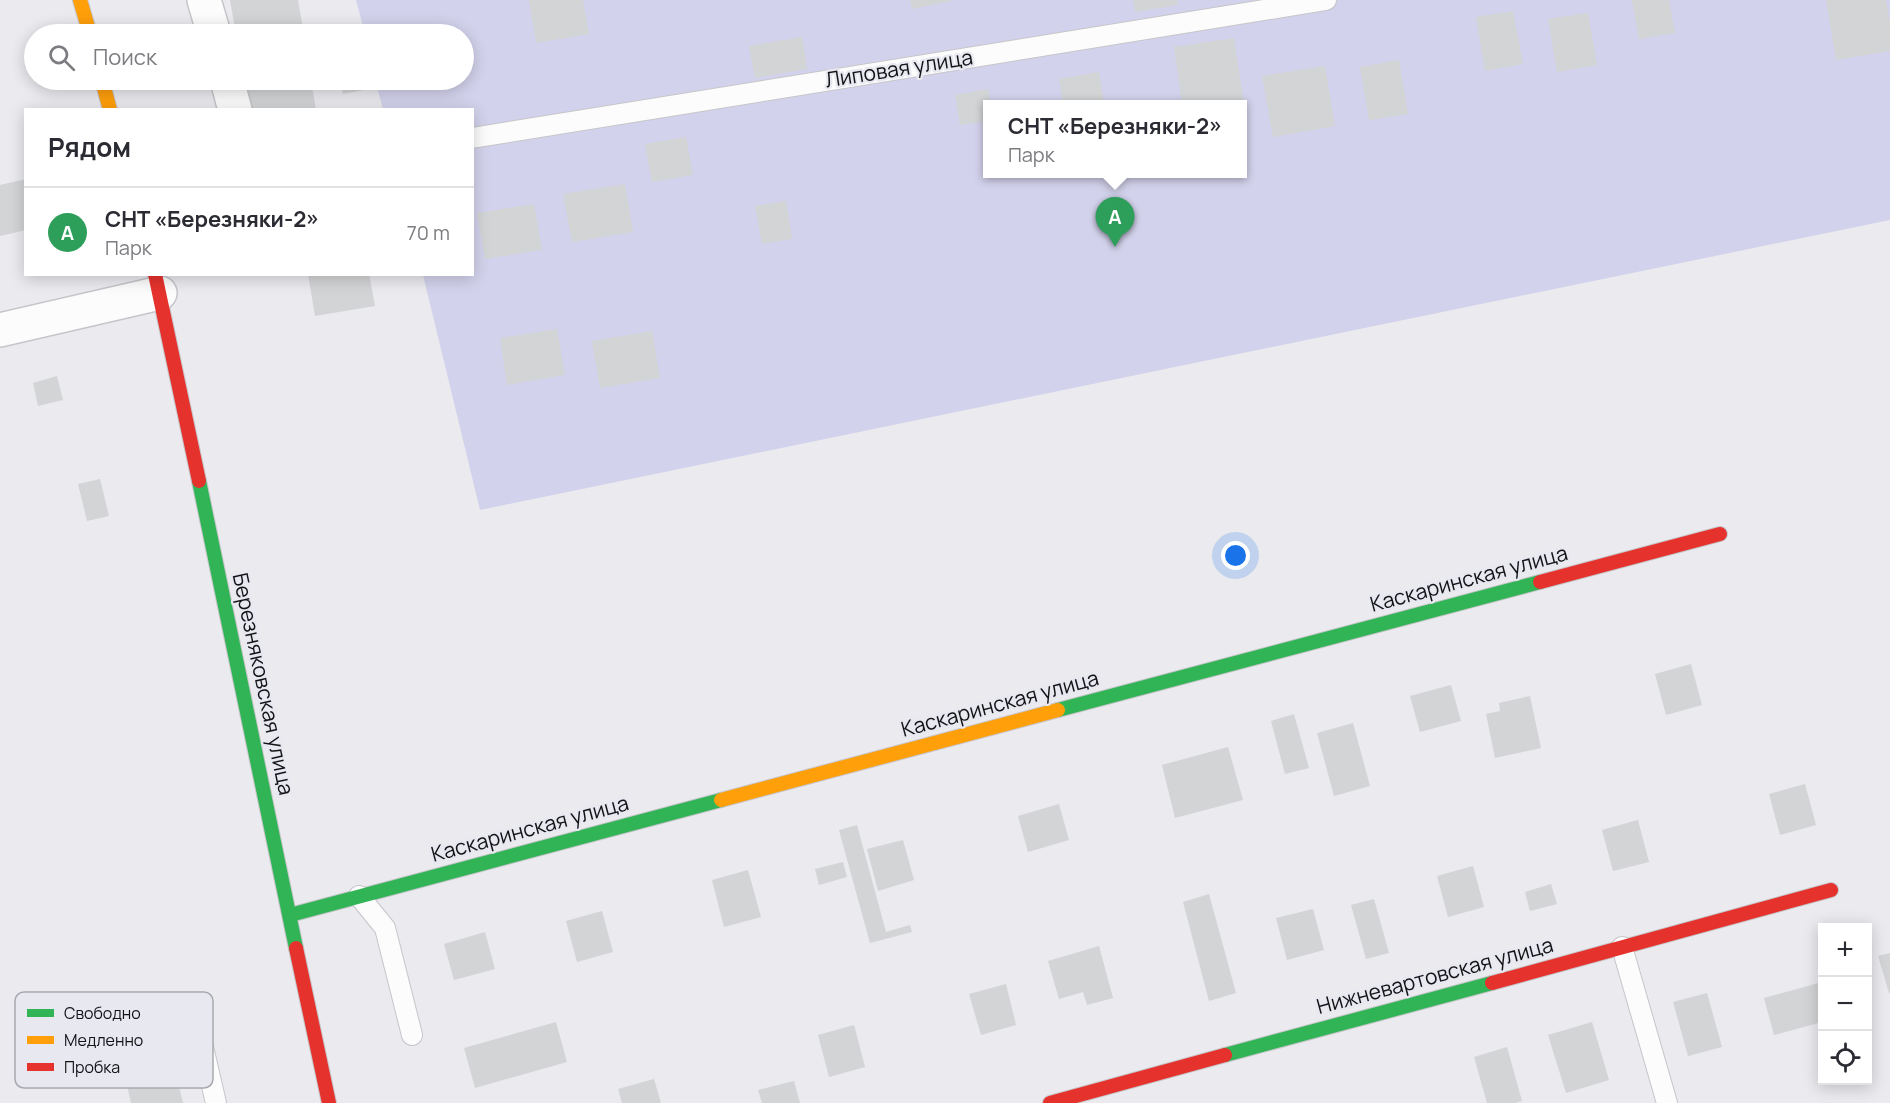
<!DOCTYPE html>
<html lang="ru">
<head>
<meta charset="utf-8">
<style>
  :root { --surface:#fff; --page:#f7f7f7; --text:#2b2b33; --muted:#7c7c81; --line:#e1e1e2; --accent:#2563eb }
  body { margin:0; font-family:Manrope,sans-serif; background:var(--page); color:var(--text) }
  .controls { position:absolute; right:18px; bottom:18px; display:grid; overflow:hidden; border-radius:0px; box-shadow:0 3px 15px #0003 }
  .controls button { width:54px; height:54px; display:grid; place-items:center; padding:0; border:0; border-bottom:2px solid var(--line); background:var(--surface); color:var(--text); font:30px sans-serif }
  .you { position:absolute; left:1236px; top:556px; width:21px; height:21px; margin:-15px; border:4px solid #fff; border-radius:50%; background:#1a73e8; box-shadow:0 0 0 9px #1a73e833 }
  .badge { display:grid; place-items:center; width:39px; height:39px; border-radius:50%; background:var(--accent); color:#fff; font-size:20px; font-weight:700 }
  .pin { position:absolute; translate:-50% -50px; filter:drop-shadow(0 2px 3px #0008) }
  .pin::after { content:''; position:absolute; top:32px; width:21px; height:18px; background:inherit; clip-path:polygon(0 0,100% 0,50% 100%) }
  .popup { position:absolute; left:983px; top:100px; width:264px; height:78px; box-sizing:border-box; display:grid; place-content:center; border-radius:0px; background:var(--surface); filter:drop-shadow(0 2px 4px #0005); font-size:20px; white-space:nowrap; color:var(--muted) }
  .popup b { font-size:22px; color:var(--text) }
  .popup::after { content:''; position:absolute; left:50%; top:100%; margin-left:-12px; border:12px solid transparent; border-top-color:var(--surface) }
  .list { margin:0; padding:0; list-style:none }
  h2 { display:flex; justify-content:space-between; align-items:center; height:78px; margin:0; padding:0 24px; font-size:26px }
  h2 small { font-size:20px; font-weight:400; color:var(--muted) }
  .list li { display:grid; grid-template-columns:39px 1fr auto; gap:18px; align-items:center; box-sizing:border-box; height:90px; padding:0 24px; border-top:2px solid var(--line) }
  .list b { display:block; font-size:22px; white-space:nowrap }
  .list p { margin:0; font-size:20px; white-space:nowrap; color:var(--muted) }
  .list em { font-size:20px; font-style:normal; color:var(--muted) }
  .icon { flex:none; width:33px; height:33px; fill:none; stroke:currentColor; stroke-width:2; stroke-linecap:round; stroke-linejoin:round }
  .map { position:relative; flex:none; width:1890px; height:1103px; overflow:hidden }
  .search { position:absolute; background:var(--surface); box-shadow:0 3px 15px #0003; left:24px; top:24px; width:450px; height:66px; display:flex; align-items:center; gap:15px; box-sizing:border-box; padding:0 21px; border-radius:33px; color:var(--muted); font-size:22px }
  .panel { position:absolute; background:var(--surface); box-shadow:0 3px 15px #0003; left:24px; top:108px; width:450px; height:168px; border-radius:0px }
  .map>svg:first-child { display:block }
  .green { fill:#d3d2ec; fill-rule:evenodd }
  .building { fill:#d3d4d5 }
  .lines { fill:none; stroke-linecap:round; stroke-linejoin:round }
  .lane-casing { stroke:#c6c6ca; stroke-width:22 }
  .street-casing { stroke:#c6c6ca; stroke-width:36 }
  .fast-casing { stroke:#c6c6ca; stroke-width:16 }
  .slow-casing { stroke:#c6c6ca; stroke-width:16 }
  .jam-casing { stroke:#c6c6ca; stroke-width:16 }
  .lane { stroke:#fcfcfd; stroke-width:20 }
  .street { stroke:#fcfcfd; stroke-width:33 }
  .fast { stroke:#30b455; stroke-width:14 }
  .slow { stroke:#ff9f0a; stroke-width:14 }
  .jam { stroke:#e5322d; stroke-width:14 }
  .labels { text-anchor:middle; stroke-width:4.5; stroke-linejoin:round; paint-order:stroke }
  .street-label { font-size:21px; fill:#131316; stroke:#e8e8f1 }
  .key { fill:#e8e8f1; stroke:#a8a8af; stroke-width:1.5 }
  .key-label { font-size:16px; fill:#131316 }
</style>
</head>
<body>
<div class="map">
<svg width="1890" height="1103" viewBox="0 0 1890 1103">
  <rect width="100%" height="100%" fill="#eaeaef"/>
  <!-- green -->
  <path class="green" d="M 356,0 L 1890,0 L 1890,220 L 480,510 L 423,275 L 472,274 L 472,110 L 383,109 L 375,80 L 464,80 L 464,34 L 365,34 ZM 988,104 L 1242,104 L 1242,174 L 988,174 Z"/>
  <!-- building -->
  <g class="building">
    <polygon points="230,0 298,0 304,34 236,34"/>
    <polygon points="529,0 583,0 589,34 536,43"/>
    <polygon points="910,0 951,0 951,1 912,9"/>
    <polygon points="1133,0 1177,0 1178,5 1135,12"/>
    <polygon points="1632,0 1669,0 1675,33 1639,39"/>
    <polygon points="1826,0 1886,0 1890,24 1890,51 1836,60"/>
    <polygon points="1513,11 1523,64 1485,71 1476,17"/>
    <polygon points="1588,13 1597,65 1557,72 1548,19"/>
    <polygon points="802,37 807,69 755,78 749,46"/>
    <polygon points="1234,38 1246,118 1242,118 1242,104 1182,104 1174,47"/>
    <polygon points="1399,60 1408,114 1369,120 1360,67"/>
    <polygon points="1325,66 1335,126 1273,137 1262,76"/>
    <polygon points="1099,72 1104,104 1063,104 1059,79"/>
    <polygon points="244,80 311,80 316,110 249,110"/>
    <polygon points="340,80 378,80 379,87 343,94"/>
    <polygon points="988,89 990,104 988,104 988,121 960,125 955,95"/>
    <polygon points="686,137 693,175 652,182 645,144"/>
    <polygon points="26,179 26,230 0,236 0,185"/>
    <polygon points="625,184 633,232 572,242 563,194"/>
    <polygon points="786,201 792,239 762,244 755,206"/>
    <polygon points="534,204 542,250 485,259 477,213"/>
    <polygon points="308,274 369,274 375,306 315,316"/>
    <polygon points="557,329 565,375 507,385 500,338"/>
    <polygon points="652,331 660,378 600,388 592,341"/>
    <polygon points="57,376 63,400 38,406 33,383"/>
    <polygon points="100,479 109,516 87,521 78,484"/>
    <polygon points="1691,664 1702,705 1666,715 1655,674"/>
    <polygon points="1451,685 1461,721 1420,732 1410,696"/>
    <polygon points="1530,696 1541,748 1495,758 1486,714 1500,711 1499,703"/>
    <polygon points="1294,714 1309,768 1285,774 1271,721"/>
    <polygon points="1353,723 1370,786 1334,796 1317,733"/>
    <polygon points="1228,747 1243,800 1175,818 1162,765"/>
    <polygon points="1805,784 1816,825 1780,835 1769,794"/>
    <polygon points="1059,804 1069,840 1028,852 1018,816"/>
    <polygon points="1638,820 1649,862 1613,871 1602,830"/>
    <polygon points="857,825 886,932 910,925 912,932 870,943 839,830"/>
    <polygon points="903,840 914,880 878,891 867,849"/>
    <polygon points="843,862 847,877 819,885 815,869"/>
    <polygon points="1473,866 1484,907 1448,917 1437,876"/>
    <polygon points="748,870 761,917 724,927 712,880"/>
    <polygon points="1551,884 1557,904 1530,911 1525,892"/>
    <polygon points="1209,894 1236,993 1209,1001 1183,902"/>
    <polygon points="1374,899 1389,953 1366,959 1351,905"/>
    <polygon points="1313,909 1324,950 1287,960 1276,918"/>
    <polygon points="602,911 613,952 577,962 566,921"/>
    <polygon points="485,932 495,969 454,980 444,944"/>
    <polygon points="1099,946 1113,998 1087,1005 1083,992 1059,999 1048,961"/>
    <polygon points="1890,953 1890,993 1889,993 1878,956"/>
    <polygon points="1822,982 1822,1022 1774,1035 1764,998"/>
    <polygon points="1006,984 1016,1025 981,1035 969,994"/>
    <polygon points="1707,993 1722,1047 1688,1056 1673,1002"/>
    <polygon points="160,1008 183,1103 131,1103 112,1019"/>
    <polygon points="556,1022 567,1062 475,1088 464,1048"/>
    <polygon points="1592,1022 1609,1080 1566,1093 1548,1035"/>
    <polygon points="854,1025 865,1067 829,1077 818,1035"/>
    <polygon points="1507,1047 1522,1101 1515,1103 1487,1103 1474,1057"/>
    <polygon points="654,1079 661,1103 622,1103 618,1089"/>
    <polygon points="794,1081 800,1103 762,1103 758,1090"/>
  </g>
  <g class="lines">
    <!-- lane casing -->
    <g class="lane-casing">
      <g id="lane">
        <polyline points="472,138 1326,0"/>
        <polyline points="359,896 385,928 412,1035"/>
        <polyline points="1622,947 1667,1103"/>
        <polyline points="197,1021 216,1103"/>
      </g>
    </g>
    <!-- street casing -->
    <g class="street-casing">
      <g id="street">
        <polyline points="204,0 214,34"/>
        <polyline points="227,80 235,110"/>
        <polyline points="0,330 160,293"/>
      </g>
    </g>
    <!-- fast casing -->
    <g class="fast-casing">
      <g id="fast">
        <polyline points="199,481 296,948"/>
        <polyline points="1058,710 1540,582"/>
        <polyline points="290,915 721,800"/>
        <polyline points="1225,1055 1492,983"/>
      </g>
    </g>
    <!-- slow casing -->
    <g class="slow-casing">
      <g id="slow">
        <polyline points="80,0 90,34"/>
        <polyline points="102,80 110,110"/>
        <polyline points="721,800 1058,710"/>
      </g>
    </g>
    <!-- jam casing -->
    <g class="jam-casing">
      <g id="jam">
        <polyline points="155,274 199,481"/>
        <polyline points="1540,582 1720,534"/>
        <polyline points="296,948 329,1103"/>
        <polyline points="1492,983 1831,890"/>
        <polyline points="1050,1103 1225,1055"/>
      </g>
    </g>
    <!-- lane -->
    <use href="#lane" class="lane"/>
    <!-- street -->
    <use href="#street" class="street"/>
    <!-- fast -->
    <use href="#fast" class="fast"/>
    <!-- slow -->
    <use href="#slow" class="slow"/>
    <!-- jam -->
    <use href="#jam" class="jam"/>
  </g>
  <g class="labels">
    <!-- street labels -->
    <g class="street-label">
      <text transform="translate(899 69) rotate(-9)" y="7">Липовая улица</text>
      <text transform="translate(1469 579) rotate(-15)" y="7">Каскаринская улица</text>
      <text transform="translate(263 684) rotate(78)" y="7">Березняковская улица</text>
      <text transform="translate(1000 704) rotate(-15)" y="7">Каскаринская улица</text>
      <text transform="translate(530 829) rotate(-15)" y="7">Каскаринская улица</text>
      <text transform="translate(1435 976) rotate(-15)" y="7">Нижневартовская улица</text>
    </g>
  </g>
  <!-- legend -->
  <rect x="15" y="992" width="198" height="96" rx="9" class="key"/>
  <rect x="27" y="1009" width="27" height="8" fill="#30b455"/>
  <rect x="27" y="1036" width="27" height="8" fill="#ff9f0a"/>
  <rect x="27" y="1063" width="27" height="8" fill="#e5322d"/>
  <g class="key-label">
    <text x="64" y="1019">Свободно</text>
    <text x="64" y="1046">Медленно</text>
    <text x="64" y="1073">Пробка</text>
  </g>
</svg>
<div class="controls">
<button>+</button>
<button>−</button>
<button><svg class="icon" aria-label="locate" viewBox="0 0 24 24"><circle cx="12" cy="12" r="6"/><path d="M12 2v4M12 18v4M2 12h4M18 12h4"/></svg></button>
</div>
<div class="you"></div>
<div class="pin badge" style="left:1115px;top:247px;background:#2e9e5b">A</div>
<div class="popup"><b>СНТ «Березняки-2»</b>Парк</div>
<div class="search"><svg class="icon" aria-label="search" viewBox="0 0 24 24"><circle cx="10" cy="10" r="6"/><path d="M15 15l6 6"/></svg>Поиск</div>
<section class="panel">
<h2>Рядом<small></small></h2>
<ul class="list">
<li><span class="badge" style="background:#2e9e5b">A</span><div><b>СНТ «Березняки-2»</b><p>Парк</p></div><em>70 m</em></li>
</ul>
</section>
</div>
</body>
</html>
